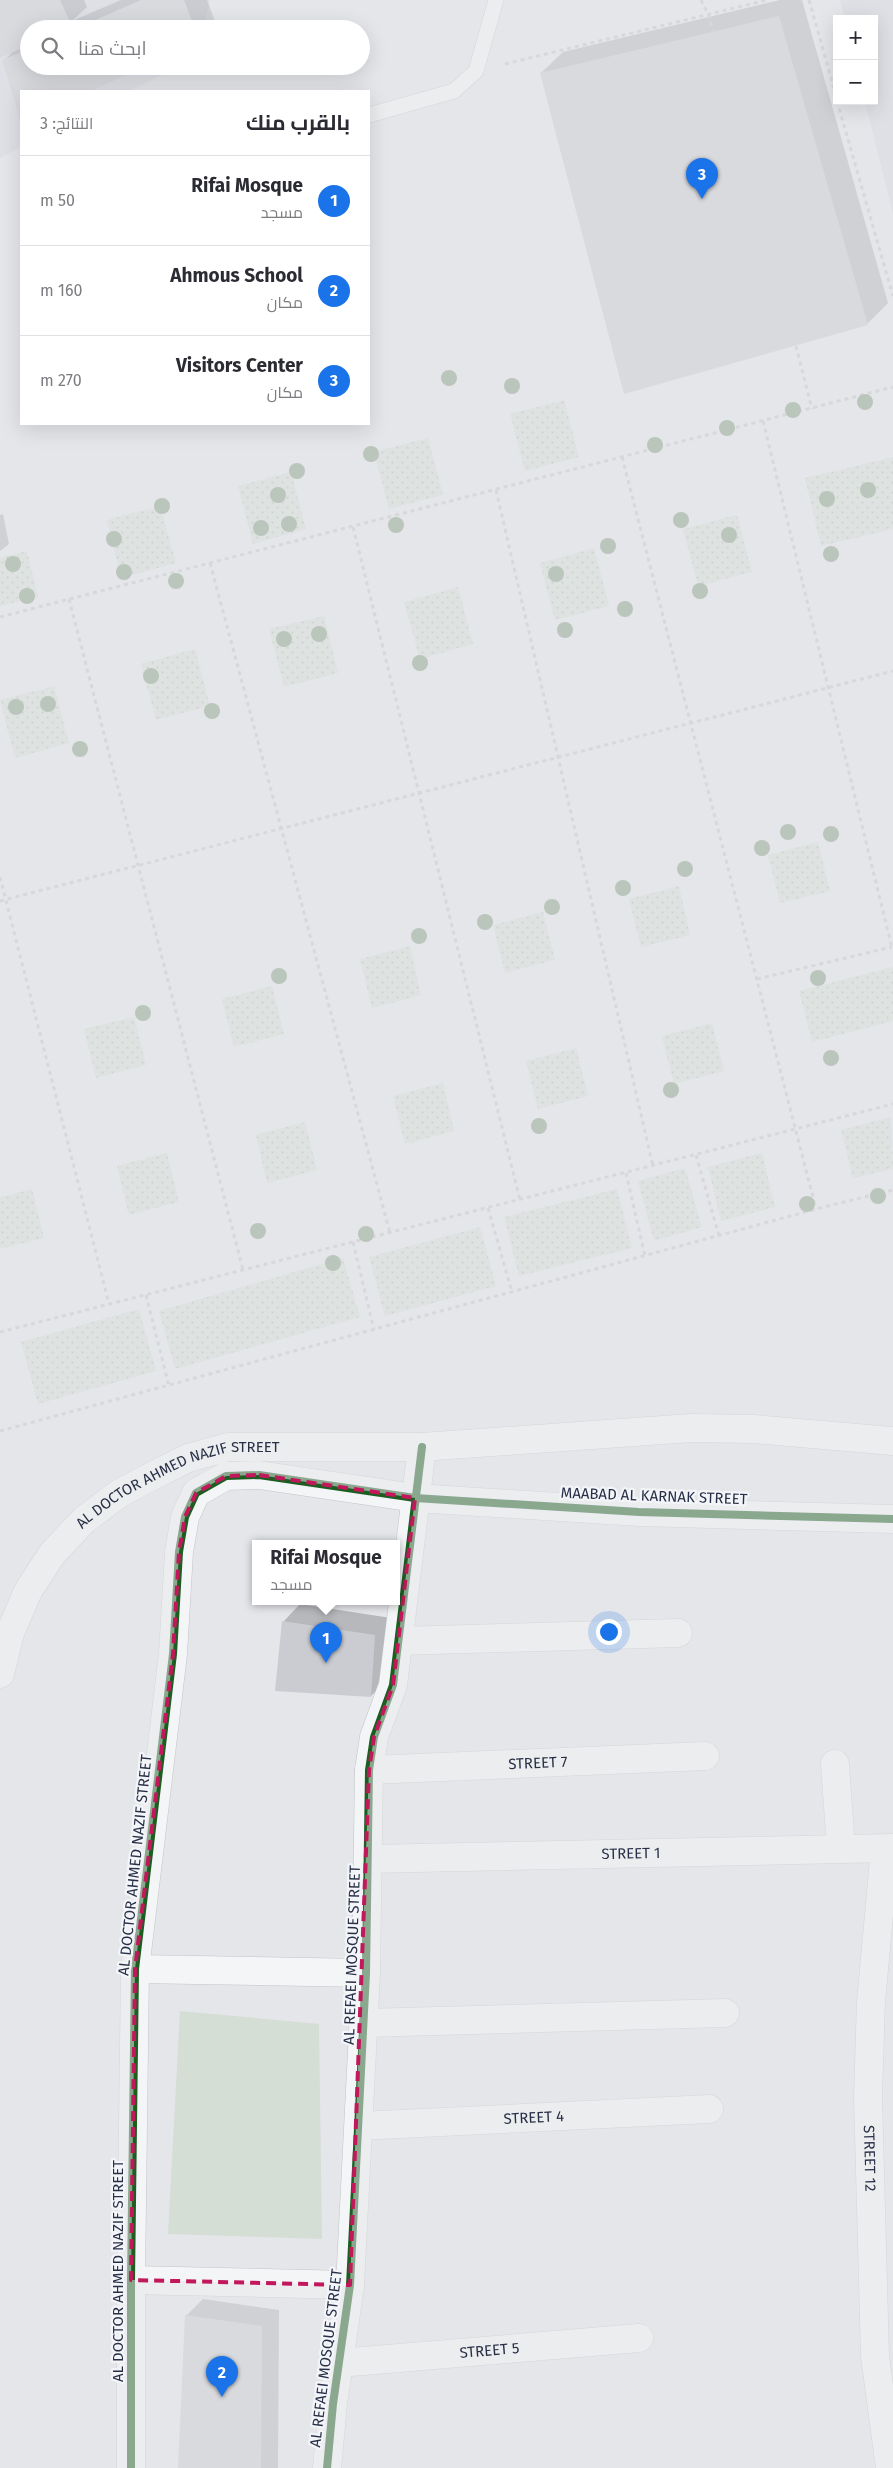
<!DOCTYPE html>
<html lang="ar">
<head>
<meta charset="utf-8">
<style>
  :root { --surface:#fff; --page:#f2f2f3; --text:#2b2b33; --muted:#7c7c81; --line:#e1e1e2; --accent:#1a73e8 }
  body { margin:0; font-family:"Fira Sans",Cairo,sans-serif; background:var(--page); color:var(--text); direction:rtl }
  .controls { position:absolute; right:15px; top:15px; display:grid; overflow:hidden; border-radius:0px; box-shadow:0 5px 20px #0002 }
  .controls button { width:45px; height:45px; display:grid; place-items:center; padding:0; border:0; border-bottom:1px solid var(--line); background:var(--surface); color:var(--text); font:25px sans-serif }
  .you { position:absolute; left:608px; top:1631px; width:18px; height:18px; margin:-12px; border:4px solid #fff; border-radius:50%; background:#1a73e8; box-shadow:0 0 0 8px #1a73e833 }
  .badge { display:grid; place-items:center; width:32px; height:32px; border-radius:50%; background:var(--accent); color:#fff; font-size:16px; font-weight:700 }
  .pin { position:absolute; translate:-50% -41px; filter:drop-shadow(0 1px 2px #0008) }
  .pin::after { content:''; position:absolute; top:26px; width:18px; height:15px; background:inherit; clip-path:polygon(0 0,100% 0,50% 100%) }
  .popup { position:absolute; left:252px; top:1540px; width:148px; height:65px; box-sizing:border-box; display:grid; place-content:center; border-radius:0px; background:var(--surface); filter:drop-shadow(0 1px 4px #0005); font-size:16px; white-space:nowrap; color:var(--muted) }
  .popup b { font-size:19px; color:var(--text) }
  .popup::after { content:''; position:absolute; left:50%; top:100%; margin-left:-10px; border:10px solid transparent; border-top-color:var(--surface) }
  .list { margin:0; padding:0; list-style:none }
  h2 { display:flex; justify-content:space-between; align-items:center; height:65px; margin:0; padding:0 20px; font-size:21px }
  h2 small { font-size:16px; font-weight:400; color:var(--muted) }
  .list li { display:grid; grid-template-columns:32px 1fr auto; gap:15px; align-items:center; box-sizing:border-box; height:90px; padding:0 20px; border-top:1px solid var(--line) }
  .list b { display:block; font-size:19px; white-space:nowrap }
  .list p { margin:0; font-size:16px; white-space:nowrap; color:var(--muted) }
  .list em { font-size:16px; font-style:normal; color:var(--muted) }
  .icon { flex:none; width:28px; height:28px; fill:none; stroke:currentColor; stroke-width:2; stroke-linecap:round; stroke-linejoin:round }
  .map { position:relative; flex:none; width:893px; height:2468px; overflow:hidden; direction:ltr }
  .search { position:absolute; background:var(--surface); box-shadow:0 5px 20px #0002; left:20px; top:20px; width:350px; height:55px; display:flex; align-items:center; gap:12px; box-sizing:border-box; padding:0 18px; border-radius:28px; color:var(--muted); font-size:19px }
  .panel { position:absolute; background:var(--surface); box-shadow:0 5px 20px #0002; left:20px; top:90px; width:350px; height:335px; border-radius:0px; direction:rtl }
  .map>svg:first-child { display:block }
  .built { fill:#d5d9e1 }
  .grass { fill:url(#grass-dots) }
  .garden { fill:#d4ded5 }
  .shadow { fill:#0003 }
  .building { fill:#cbccd1 }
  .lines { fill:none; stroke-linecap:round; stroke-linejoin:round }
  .service-casing { stroke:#c3c4c8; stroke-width:16 }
  .minor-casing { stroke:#c3c4c8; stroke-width:29 }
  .tertiary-casing { stroke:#c3c4c8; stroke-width:29 }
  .path { stroke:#c5c7cd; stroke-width:3; stroke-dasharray:4 4; stroke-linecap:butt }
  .service { stroke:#f4f5f7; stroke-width:15 }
  .minor { stroke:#f4f5f7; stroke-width:28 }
  .tertiary { stroke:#f4f5f7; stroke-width:28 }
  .cycleway-casing { stroke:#f3f5f9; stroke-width:11 }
  .cycleway { stroke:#1b5e20; stroke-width:8 }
  .tree { fill:#869e86 }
  .marked { fill:none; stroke:#c2185b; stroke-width:4; stroke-dasharray:10 6; stroke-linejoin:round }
  .labels { text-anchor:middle; stroke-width:4.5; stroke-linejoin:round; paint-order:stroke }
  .street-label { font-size:15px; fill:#283047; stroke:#f3f5f9 }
</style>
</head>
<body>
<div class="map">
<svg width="893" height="2468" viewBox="0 0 893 2468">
  <defs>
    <pattern id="grass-dots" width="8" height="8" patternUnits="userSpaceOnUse" patternTransform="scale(1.25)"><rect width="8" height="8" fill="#d4ded5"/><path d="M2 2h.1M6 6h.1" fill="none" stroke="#b6bfb8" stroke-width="1.8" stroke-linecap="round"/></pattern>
  </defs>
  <rect width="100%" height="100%" fill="#e5e6ea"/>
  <!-- built -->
  <g class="built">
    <polygon points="0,0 210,0 203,29 29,29 29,66 179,66 130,91 21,91 21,147 0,158"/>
    <polygon points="840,0 893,0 893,214 865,101 874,101 874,19 845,19"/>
  </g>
  <!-- grass -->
  <g class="grass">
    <polygon points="564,400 579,457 525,471 510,414"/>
    <polygon points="428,438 443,495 389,509 374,452"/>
    <polygon points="893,457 893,529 821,546 805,478"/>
    <polygon points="291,472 306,529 253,544 238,486"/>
    <polygon points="160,506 176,563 121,578 107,520"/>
    <polygon points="737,515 752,572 698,586 683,529"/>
    <polygon points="594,548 609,606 555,620 540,563"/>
    <polygon points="27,551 38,597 0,606 0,558"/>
    <polygon points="458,587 473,644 420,659 404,602"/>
    <polygon points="324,616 338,673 284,687 269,629"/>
    <polygon points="195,649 210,706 156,720 141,664"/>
    <polygon points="54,686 69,743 15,758 0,700"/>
    <polygon points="818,842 830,891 780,903 768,855"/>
    <polygon points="679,886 690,935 641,947 629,899"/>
    <polygon points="543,912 555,960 505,973 493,925"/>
    <polygon points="410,946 421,995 372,1008 360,959"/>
    <polygon points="893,967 893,1021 812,1042 799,991"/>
    <polygon points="272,986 284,1034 234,1047 222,999"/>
    <polygon points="134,1017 146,1065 96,1078 84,1029"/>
    <polygon points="712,1023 724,1071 674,1084 662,1036"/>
    <polygon points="576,1048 588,1096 538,1109 526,1061"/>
    <polygon points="443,1083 454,1131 405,1144 393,1096"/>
    <polygon points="891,1117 893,1169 853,1178 841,1130"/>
    <polygon points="305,1122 317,1170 267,1183 256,1135"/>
    <polygon points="167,1153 179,1202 129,1215 117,1166"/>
    <polygon points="762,1153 775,1207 721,1221 708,1167"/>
    <polygon points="685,1168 702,1227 654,1241 638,1181"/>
    <polygon points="32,1189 44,1238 0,1249 0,1197"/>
    <polygon points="617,1189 632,1248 519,1276 504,1217"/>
    <polygon points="480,1227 496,1286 385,1316 369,1257"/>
    <polygon points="343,1258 360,1317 175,1369 159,1311"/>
    <polygon points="139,1309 156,1371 38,1404 21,1342"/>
  </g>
  <!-- garden -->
  <polygon class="garden" points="180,2011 319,2024 322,2239 168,2234"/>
  <!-- shadow -->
  <g class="shadow">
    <polygon points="0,0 84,0 87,7 72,21 121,0 207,0 216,24 211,29 29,29 29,66 143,66 88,91 21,91 21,121 4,61 13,51 0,57"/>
    <polygon points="780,0 802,0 888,303 867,324 541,73 563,52"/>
    <polygon points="3,514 9,544 0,551 0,515"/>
    <polygon points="300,1604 391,1618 388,1679 371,1696 284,1621"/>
    <polygon points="203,2299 279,2310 278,2468 180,2468 186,2316"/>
  </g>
  <!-- building -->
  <g class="building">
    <polygon points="0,0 60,0 71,24 62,29 29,29 29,45 0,58"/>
    <polygon points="141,0 184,0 195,29 75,29"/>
    <polygon points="779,16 868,325 624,394 540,73"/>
    <polygon points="29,49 29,66 146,66 91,91 21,91 21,123 2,60"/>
    <polygon points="282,1621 375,1635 371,1697 275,1691"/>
    <polygon points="185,2315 262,2326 261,2468 178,2468"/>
  </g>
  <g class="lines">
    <!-- service casing -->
    <g class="service-casing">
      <polyline id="service" points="369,115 454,91 476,71 496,0"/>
    </g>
    <!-- minor casing -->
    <g class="minor-casing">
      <g id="minor">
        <polyline points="399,1641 678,1633"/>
        <polyline points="835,1764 841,1849"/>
        <path id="s1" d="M 369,1770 L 705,1756"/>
        <path id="s2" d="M 885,1849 L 871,2002 L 868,2097 L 875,2356 L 890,2468"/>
        <path id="s3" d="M 369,1859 L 893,1848"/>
        <polyline points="364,2023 725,2013"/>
        <path id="s4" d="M 359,2126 L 709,2109"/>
        <path id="s5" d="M 339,2363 L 639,2338"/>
        <polyline points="327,2468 333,2404 350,2285 366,1973 369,1770 374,1737 393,1685 422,1447"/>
      </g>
    </g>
    <!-- tertiary casing -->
    <g class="tertiary-casing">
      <g id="tertiary">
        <path id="s6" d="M 0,1674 L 10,1633 L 28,1591 L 52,1554 L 84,1520 L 120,1493 L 160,1472 L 188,1458 L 228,1447 L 422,1447 L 691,1428 L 754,1429 L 893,1441"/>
        <polyline points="135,1969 366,1973"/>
        <polyline points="131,2280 350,2285"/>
        <polyline points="131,2468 131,2280 135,1969 173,1654 179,1552 185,1517 196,1493 226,1476 259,1475 415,1498 639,1512 893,1519"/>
      </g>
    </g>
    <!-- path -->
    <g class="path">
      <polyline points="701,0 709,16 713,31"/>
      <polyline points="809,0 837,99"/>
      <polyline points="505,64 767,0"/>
      <polyline points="837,101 893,296"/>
      <polyline points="796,346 812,409"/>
      <polyline points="763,421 892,948"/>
      <polyline points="622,457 816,1209"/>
      <polyline points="496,490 653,1166"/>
      <polyline points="353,527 520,1200"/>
      <polyline points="210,563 390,1233"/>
      <polyline points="69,599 243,1270"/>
      <polyline points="0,617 893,387"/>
      <polyline points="0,877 109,1304"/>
      <polyline points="0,901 893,671"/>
      <polyline points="757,979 892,947"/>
      <polyline points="696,1155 719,1236"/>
      <polyline points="626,1173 645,1256"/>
      <polyline points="488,1208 512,1292"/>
      <polyline points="353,1242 374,1330"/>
      <polyline points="146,1295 169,1386"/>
      <polyline points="0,1332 893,1104"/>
      <polyline points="0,1431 816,1209 893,1190"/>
    </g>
    <!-- service -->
    <use href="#service" class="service"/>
    <!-- minor -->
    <use href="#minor" class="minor"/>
    <!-- tertiary -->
    <use href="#tertiary" class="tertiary"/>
    <!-- cycleway casing -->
    <g class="cycleway-casing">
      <g id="cycleway">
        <polyline points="131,2468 131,2280 135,1969 173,1654 179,1552 185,1517 196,1493 226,1476 259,1475 415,1498 639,1512 893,1519"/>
        <polyline points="327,2468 333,2404 350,2285 366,1973 369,1770 374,1737 393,1685 422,1447"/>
      </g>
    </g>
    <!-- cycleway -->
    <use href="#cycleway" class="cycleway"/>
  </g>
  <!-- trees -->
  <g class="tree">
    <circle cx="449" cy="378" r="8"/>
    <circle cx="512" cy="386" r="8"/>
    <circle cx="865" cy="402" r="8"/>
    <circle cx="793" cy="410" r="8"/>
    <circle cx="727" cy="428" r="8"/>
    <circle cx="655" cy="445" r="8"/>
    <circle cx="371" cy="454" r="8"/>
    <circle cx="297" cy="471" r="8"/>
    <circle cx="868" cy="490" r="8"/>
    <circle cx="278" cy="495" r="8"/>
    <circle cx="827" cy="499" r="8"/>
    <circle cx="162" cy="506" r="8"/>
    <circle cx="681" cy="520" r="8"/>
    <circle cx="289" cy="524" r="8"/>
    <circle cx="396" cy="525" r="8"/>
    <circle cx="261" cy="528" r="8"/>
    <circle cx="729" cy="535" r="8"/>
    <circle cx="114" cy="539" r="8"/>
    <circle cx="608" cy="546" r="8"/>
    <circle cx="831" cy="554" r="8"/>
    <circle cx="13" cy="564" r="8"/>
    <circle cx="124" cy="572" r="8"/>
    <circle cx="556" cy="574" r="8"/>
    <circle cx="176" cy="581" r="8"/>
    <circle cx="700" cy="591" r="8"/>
    <circle cx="27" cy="596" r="8"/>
    <circle cx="625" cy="609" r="8"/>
    <circle cx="565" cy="630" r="8"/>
    <circle cx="319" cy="634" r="8"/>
    <circle cx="284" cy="639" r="8"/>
    <circle cx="420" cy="663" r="8"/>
    <circle cx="151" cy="676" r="8"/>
    <circle cx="48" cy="704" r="8"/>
    <circle cx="16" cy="707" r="8"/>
    <circle cx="212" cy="711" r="8"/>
    <circle cx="80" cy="749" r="8"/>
    <circle cx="788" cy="832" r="8"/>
    <circle cx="831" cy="834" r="8"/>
    <circle cx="762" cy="848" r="8"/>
    <circle cx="685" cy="869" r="8"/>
    <circle cx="623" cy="888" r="8"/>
    <circle cx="552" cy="907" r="8"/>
    <circle cx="485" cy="922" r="8"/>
    <circle cx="419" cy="936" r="8"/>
    <circle cx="279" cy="976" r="8"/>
    <circle cx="818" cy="978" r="8"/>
    <circle cx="143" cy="1013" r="8"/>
    <circle cx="831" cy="1058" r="8"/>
    <circle cx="671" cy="1090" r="8"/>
    <circle cx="539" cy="1126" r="8"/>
    <circle cx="878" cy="1196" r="8"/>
    <circle cx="807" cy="1204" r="8"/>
    <circle cx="258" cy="1231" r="8"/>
    <circle cx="366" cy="1234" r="8"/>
    <circle cx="333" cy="1263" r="8"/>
  </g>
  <!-- marked area -->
  <path d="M0 0H893V2468H0ZM 259,1475 L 415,1498 L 393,1685 L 374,1737 L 369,1770 L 350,2285 L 131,2280 L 135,1969 L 173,1654 L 179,1552 L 185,1517 L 196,1493 L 226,1476 Z" fill="#e5e6ea" fill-opacity=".55" fill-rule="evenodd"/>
  <path class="marked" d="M 259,1475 L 415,1498 L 393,1685 L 374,1737 L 369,1770 L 350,2285 L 131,2280 L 135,1969 L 173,1654 L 179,1552 L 185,1517 L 196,1493 L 226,1476 Z"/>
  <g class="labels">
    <!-- street labels -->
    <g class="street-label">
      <text dy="5" stroke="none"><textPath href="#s6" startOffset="282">AL DOCTOR AHMED NAZIF STREET</textPath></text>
      <text transform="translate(654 1496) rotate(2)" y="5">MAABAD AL KARNAK STREET</text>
      <text dy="5" stroke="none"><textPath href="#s1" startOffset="169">STREET 7</textPath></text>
      <text dy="5" stroke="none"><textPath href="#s3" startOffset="262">STREET 1</textPath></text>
      <text transform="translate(135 1865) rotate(-84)" y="5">AL DOCTOR AHMED NAZIF STREET</text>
      <text transform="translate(352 1955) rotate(-88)" y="5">AL REFAEI MOSQUE STREET</text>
      <text dy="5" stroke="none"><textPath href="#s4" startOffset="175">STREET 4</textPath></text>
      <text dy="5" stroke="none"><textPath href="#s2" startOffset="310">STREET 12</textPath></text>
      <text transform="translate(118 2271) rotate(-90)" y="5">AL DOCTOR AHMED NAZIF STREET</text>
      <text dy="5" stroke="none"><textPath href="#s5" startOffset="151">STREET 5</textPath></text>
      <text transform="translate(326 2358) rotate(-83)" y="5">AL REFAEI MOSQUE STREET</text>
    </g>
  </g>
</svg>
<div class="controls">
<button>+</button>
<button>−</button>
</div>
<div class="you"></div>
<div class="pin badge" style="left:326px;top:1663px">1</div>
<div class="popup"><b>Rifai Mosque</b>مسجد</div>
<div class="pin badge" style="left:222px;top:2397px">2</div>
<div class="pin badge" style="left:702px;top:199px">3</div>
<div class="search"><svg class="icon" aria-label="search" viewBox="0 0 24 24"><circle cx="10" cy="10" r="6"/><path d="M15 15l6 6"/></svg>ابحث هنا</div>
<section class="panel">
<h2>بالقرب منك<small>النتائج: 3</small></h2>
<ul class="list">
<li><span class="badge">1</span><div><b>Rifai Mosque</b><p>مسجد</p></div><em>50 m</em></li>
<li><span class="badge">2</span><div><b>Ahmous School</b><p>مكان</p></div><em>160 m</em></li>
<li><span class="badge">3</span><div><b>Visitors Center</b><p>مكان</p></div><em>270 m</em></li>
</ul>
</section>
</div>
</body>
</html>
